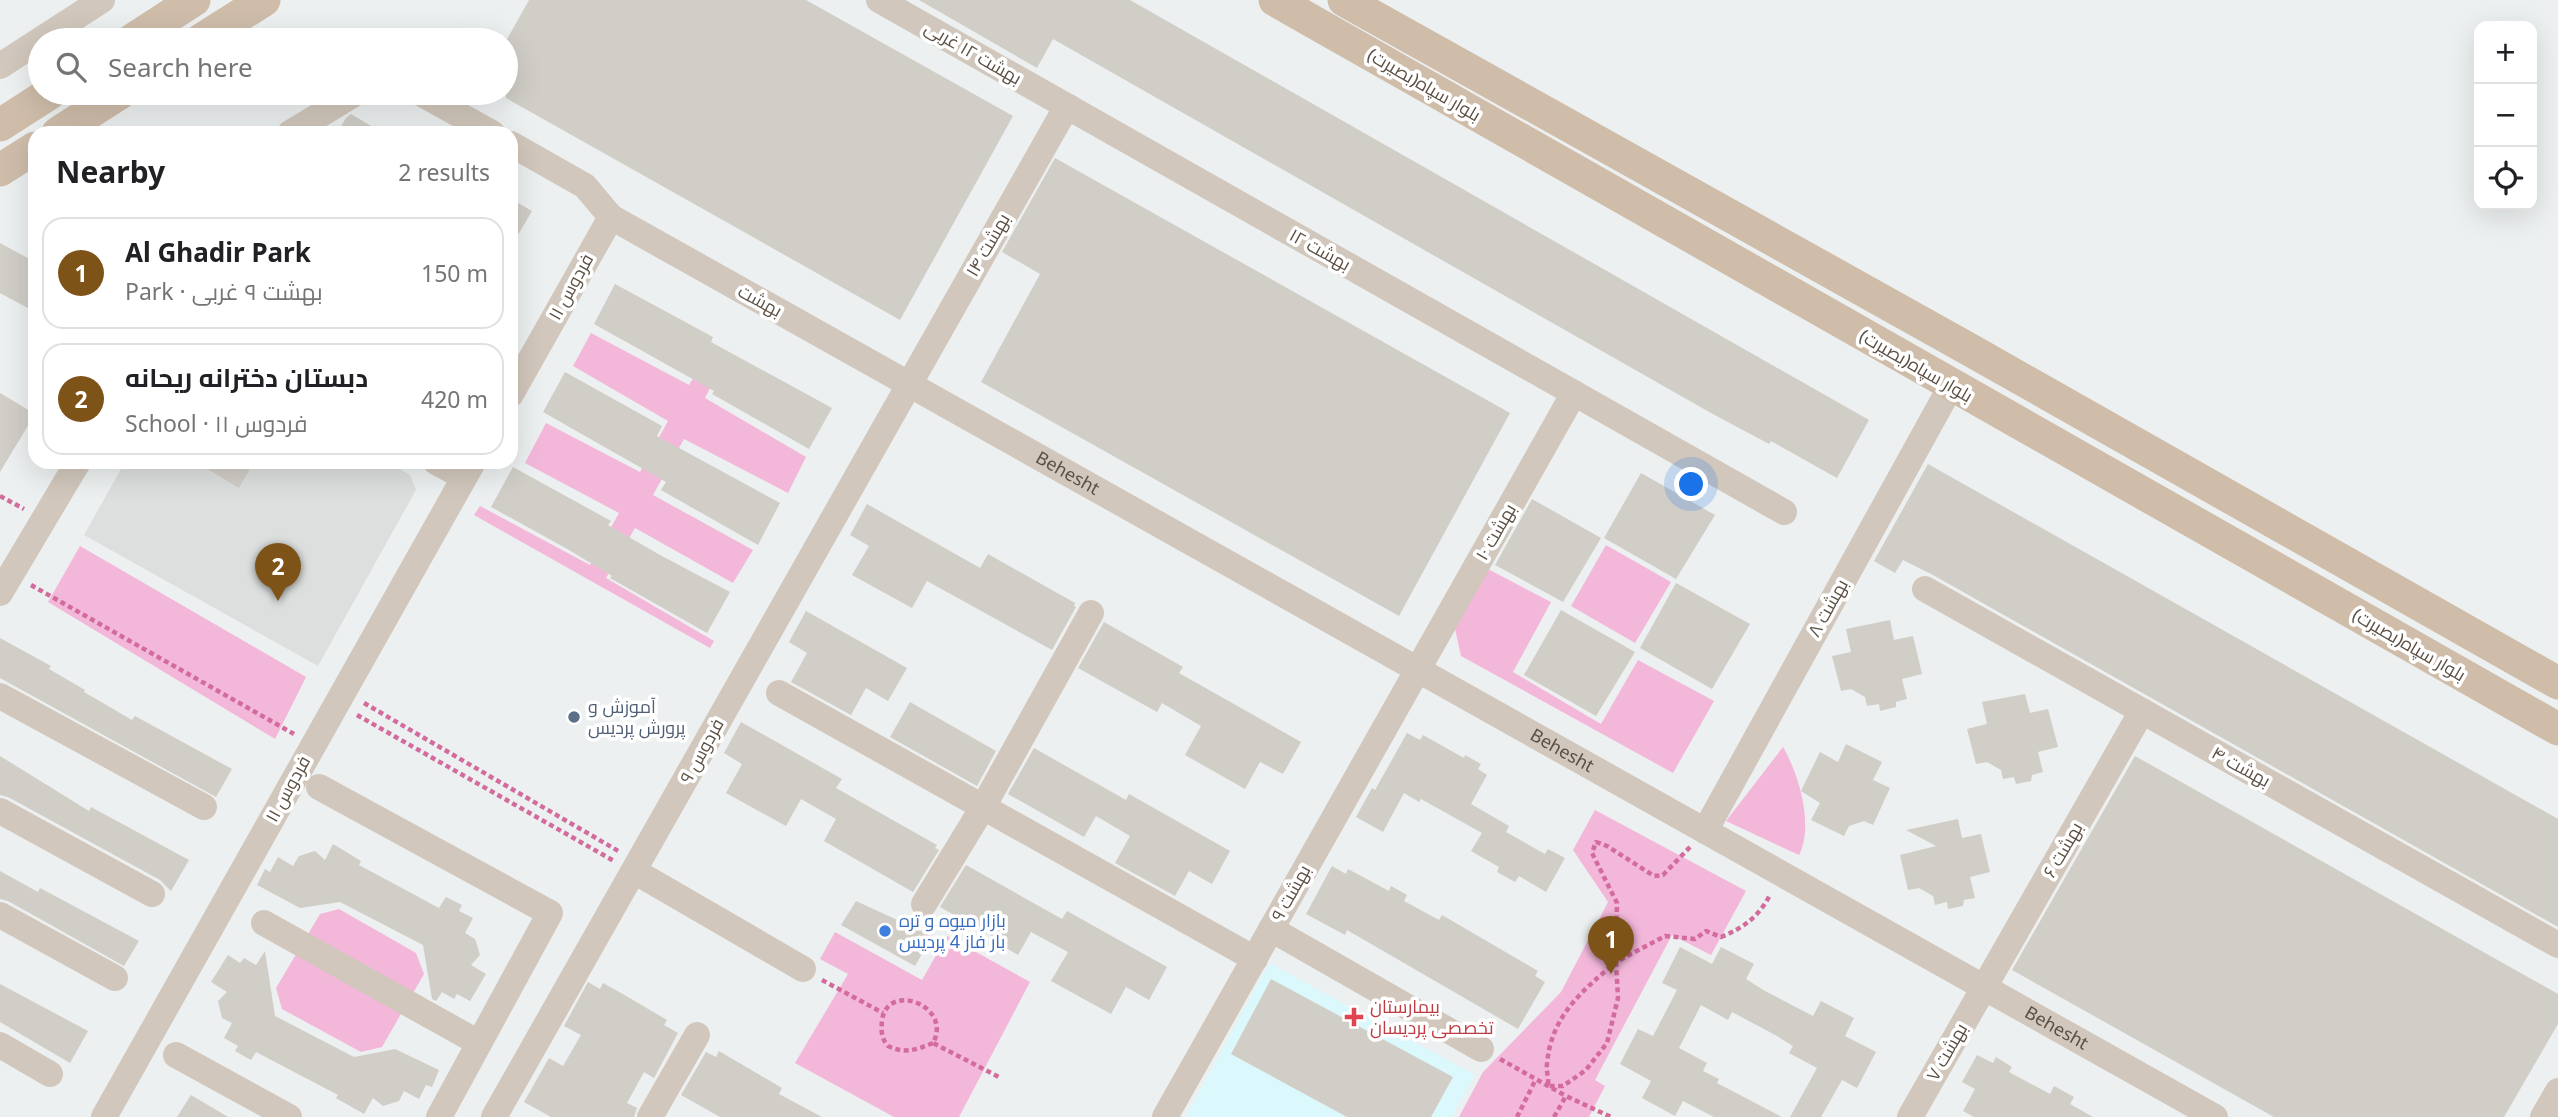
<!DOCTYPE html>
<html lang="en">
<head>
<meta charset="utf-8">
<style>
  :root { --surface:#fff; --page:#f2f2f2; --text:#202124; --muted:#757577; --line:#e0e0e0; --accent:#7d5318 }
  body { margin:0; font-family:"Noto Sans",Cairo,sans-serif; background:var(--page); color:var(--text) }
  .controls { position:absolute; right:21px; top:21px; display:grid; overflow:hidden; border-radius:14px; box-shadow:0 7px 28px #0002 }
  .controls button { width:63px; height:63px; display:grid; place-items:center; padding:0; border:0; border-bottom:2px solid var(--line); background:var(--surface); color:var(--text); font:35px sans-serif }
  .you { position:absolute; left:1692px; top:485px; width:24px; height:24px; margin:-18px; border:5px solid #fff; border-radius:50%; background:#1a73e8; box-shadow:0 0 0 10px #1a73e833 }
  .badge { display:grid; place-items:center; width:46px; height:46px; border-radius:50%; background:var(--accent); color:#fff; font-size:23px; font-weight:700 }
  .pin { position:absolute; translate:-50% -58px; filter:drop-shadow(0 2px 4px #0008) }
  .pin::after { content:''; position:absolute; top:37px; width:24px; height:21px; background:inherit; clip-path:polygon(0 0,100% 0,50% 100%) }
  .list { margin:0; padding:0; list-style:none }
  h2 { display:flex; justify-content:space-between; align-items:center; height:91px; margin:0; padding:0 28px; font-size:30px }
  h2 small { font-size:23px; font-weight:400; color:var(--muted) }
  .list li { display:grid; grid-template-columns:46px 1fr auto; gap:21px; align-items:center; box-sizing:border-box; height:112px; margin:0 14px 14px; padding:0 14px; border:2px solid var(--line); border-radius:21px }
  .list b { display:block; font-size:26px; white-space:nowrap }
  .list p { margin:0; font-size:23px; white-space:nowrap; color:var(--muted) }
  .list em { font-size:23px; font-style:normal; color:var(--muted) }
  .icon { flex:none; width:38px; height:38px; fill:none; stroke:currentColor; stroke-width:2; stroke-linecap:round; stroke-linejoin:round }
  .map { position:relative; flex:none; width:2558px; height:1117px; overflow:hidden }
  .search { position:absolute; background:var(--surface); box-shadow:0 7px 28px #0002; left:28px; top:28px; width:490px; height:77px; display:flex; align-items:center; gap:18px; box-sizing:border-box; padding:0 24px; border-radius:38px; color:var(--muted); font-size:26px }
  .panel { position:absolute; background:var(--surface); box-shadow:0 7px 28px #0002; left:28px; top:126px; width:490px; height:343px; border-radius:21px }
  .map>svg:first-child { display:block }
  .education { fill:#dcdfde }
  .medical { fill:#dbf9fd }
  .green { fill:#f3b7da }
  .building { fill:#d1cdc7 }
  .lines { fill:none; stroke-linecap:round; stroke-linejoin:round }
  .path { stroke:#d36c9d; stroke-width:4.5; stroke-dasharray:5 3.5; stroke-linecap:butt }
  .minor { stroke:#d1c7bc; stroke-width:26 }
  .major { stroke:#cfbdaa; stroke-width:33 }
  .service-dot { fill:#5c6f8a; stroke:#fff; stroke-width:2.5 }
  .shop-dot { fill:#3f7fe0; stroke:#fff; stroke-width:2.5 }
  .health-dot { fill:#e0444e; stroke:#fff; stroke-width:2.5 }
  .labels { text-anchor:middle; stroke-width:7; stroke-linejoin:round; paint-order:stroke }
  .street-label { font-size:18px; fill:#5c5044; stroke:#fff }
  .service-label { font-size:18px; fill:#4e5e75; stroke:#fff; text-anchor:start }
  .shop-label { font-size:18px; fill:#366cbe; stroke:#fff; text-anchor:start }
  .health-label { font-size:18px; fill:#be3a42; stroke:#fff; text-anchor:start }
</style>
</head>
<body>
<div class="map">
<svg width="2558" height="1117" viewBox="0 0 2558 1117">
  <rect width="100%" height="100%" fill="#edf0f0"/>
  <!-- education -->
  <polygon class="education" points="125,462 388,462 410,475 416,490 318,666 84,535"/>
  <!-- medical -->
  <polygon class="medical" points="1269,963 1475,1075 1452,1117 1431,1117 1453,1078 1271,979 1231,1054 1347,1117 1186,1117"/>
  <!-- green -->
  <g class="green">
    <polygon points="591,333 689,385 711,349 726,356 705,398 806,457 788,493 684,439 653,495 753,550 733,583 635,528 606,578 714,641 710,648 474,515 480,506 590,565 619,513 525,463 546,423 640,472 668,421 573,366"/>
    <polygon points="1606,545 1671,582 1635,643 1571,606"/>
    <polygon points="80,546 306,677 275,739 48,602"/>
    <polygon points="1486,568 1551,602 1513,672 1601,724 1638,660 1714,701 1673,773 1461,656 1455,629"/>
    <path d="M 1783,747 C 1799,774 1814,826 1799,855 L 1726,821 Z"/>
    <polygon points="1595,810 1746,891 1711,955 1672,935 1595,1080 1605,1086 1589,1117 1459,1117 1483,1072 1561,992 1608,902 1573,850"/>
    <polygon points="339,909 416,953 424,974 382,1047 361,1052 282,1009 276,988 320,914"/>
    <polygon points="835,932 922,980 947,936 1030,982 959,1117 894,1117 795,1063 848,974 820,959"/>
  </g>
  <!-- building -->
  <g class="building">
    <polygon points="529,0 806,0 1013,116 900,320 506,98 506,41"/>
    <polygon points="919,0 1130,0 1869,420 1837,478 1771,441 1769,444 1711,413 1053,39 1037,68"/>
    <polygon points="351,114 383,133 337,133 346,118"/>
    <polygon points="1055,158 1510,413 1399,616 981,382 1040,274 1002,252"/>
    <polygon points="511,199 532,211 511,247"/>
    <polygon points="0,243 35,262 35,312 0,293"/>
    <polygon points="615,284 713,337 711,342 832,408 809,449 712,394 714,391 594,324"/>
    <polygon points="565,372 662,426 657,436 780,503 758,545 661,490 666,482 543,412"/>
    <polygon points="0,393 35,414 0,472"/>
    <polygon points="196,462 254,462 239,488"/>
    <polygon points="1928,464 2558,819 2558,927 1933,575 1903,560 1895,573 1874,561"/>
    <polygon points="513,467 611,521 608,525 660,555 730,592 707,633 610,578 612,576 569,550 491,507"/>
    <polygon points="1641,473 1715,515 1676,579 1604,538"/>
    <polygon points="1532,499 1601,538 1563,602 1495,565"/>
    <polygon points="867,504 980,568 988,554 1075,603 1074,606 1076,607 1052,650 927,581 912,608 852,575 869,546 850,535"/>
    <polygon points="1676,583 1750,624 1712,689 1640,648"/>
    <polygon points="1561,610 1635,652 1596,716 1524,675"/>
    <polygon points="806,611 907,668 888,701 866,688 851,715 791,682 807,653 789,642"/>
    <polygon points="1890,620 1894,640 1913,636 1922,674 1902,679 1907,699 1896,702 1896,707 1880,711 1879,704 1867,706 1865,697 1851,689 1841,691 1832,656 1851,652 1846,629"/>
    <polygon points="1104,622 1183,667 1179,673 1301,742 1283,774 1260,762 1245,789 1185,755 1201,726 1162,703 1157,712 1078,668"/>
    <polygon points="0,638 51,666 49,669 85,690 84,692 132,720 135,716 232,769 216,797 0,678"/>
    <polygon points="2025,694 2030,713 2048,709 2058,747 2038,752 2043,772 2032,775 2031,781 2016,784 2014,777 2003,779 2001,770 1987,762 1976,764 1967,729 1987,724 1982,702"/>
    <polygon points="910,702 996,751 977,786 890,737"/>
    <polygon points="741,722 842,779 836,788 937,845 935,848 939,850 913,892 824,841 836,819 801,799 786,826 726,793 742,764 724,753"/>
    <polygon points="1407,733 1420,740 1423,735 1464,758 1465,755 1481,764 1478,769 1487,775 1471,804 1509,826 1506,832 1545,854 1548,849 1565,858 1546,892 1519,876 1515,882 1497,872 1499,867 1471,851 1482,833 1421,799 1419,802 1404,793 1383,832 1356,817 1372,788 1375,790"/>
    <polygon points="1846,744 1882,762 1873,780 1890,788 1873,825 1864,821 1849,826 1844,836 1811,820 1820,803 1801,791 1820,752 1838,762"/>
    <polygon points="1034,748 1126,800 1129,794 1230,851 1212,884 1189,871 1175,896 1115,863 1130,836 1096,816 1084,837 1008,794"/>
    <polygon points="0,756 89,811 91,807 189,860 171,891 160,880 8,797 0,795"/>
    <polygon points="2135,756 2558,994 2558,1024 2504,1117 2274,1117 2012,970"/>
    <polygon points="1958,819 1962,838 1981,834 1990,872 1970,877 1975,898 1964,900 1963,906 1948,909 1947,902 1935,905 1933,896 1919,888 1908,890 1900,855 1936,846 1906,830"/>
    <polygon points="333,844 361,861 359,865 439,908 446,897 462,905 459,911 473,918 465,933 475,939 480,955 471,965 486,974 470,1001 457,994 454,999 442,992 436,1001 432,999 423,945 340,902 300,908 257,885 265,869 270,872 278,857 293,866 299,856 315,851 325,860"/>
    <polygon points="966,865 1062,919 1067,911 1167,967 1149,1000 1126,987 1111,1014 1051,981 1068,952 1031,932 1018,955 996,942 997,939 940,907"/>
    <polygon points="1332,866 1346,874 1348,869 1389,891 1391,886 1407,895 1404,901 1439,920 1442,915 1538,971 1535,976 1545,982 1518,1029 1347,930 1345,935 1306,914"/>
    <polygon points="0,871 38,892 40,888 139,941 124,966 8,901 0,899"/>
    <polygon points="856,901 932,936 915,966 841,925"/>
    <polygon points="1680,947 1712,964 1721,947 1754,964 1746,979 1765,991 1813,1016 1821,1001 1854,1018 1845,1036 1876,1052 1857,1088 1842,1080 1821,1117 1790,1117 1817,1068 1789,1053 1793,1046 1777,1036 1732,1012 1728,1020 1701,1005 1679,1048 1707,1063 1703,1071 1719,1079 1717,1083 1782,1117 1714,1117 1683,1101 1675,1116 1642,1098 1651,1081 1620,1064 1638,1029 1653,1036 1677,990 1662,983"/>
    <polygon points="265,951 275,1016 354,1057 395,1049 439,1070 432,1087 426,1085 419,1099 404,1091 399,1101 383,1106 373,1098 364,1114 336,1098 338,1095 256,1052 251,1060 235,1051 238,1046 224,1038 232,1023 222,1018 218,1001 227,992 211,982 228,955 240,963 244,958 256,965"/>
    <polygon points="1271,979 1453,1077 1431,1117 1347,1117 1231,1054"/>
    <polygon points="588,982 600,989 603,983 621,993 667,1020 664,1025 678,1033 654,1078 644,1072 627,1103 637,1108 634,1117 551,1117 524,1102 549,1058 563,1066 581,1035 564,1026"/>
    <polygon points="0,984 88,1031 70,1063 0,1022"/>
    <polygon points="719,1051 782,1088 779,1094 822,1117 720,1117 681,1095 706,1052 716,1057"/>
    <polygon points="1977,1055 1993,1063 1996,1057 2012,1067 2009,1072 2050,1094 2054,1086 2074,1097 2070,1104 2093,1117 1974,1117 1963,1111 1975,1089 1962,1082"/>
    <polygon points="191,1095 228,1117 177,1117"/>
  </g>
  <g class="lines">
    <!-- path -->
    <g class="path">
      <polyline points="0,496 24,509"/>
      <polyline points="31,585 294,734"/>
      <polyline points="364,703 620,852"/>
      <polyline points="357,715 614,861"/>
      <path d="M 1690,847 L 1663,875 L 1654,876 L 1607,846 L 1596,842 L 1592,853 L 1617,903 L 1616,962 L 1665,936 L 1695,939 L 1706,931 L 1721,937 C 1744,928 1759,916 1770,895"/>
      <path d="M 1616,962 L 1618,998 L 1607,1043 L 1586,1070 L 1563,1086 L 1548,1086 C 1549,1078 1546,1071 1547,1064 C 1551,1016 1582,991 1616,962 Z"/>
      <polyline points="822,980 883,1013"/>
      <path d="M 933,1043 C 916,1050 905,1054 888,1046 C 881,1038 881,1030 882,1020 C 888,981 953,1006 933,1043 L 999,1077"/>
      <polyline points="1500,1059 1566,1096"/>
      <polyline points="1517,1117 1536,1079"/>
      <polyline points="1554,1117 1566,1096 1611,1117"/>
    </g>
    <!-- minor -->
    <g class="minor">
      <polyline points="879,0 1784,512"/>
      <polyline points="0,66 102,0"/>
      <polyline points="420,93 492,133"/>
      <polyline points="290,133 356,93"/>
      <path id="s1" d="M 511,144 L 585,186 L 611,217 L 2215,1117"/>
      <polyline points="511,394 611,217"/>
      <polyline points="436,462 464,477"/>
      <polyline points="1925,589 2558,945"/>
      <polyline points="0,593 78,462"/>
      <polyline points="779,693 1255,959"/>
      <polyline points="0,696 204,807"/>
      <polyline points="319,787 550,913 439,1117"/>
      <polyline points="0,811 152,894"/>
      <polyline points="1705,831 1951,386"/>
      <polyline points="634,871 803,969"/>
      <polyline points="924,904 983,807 1091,613"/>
      <polyline points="0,915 115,978"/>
      <polyline points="264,923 479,1043"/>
      <polyline points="1271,929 1481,1049"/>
      <polyline points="0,1045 50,1074"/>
      <polyline points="176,1055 289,1117"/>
      <polyline points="104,1117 473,462"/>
      <polyline points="494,1117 1067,106"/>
      <polyline points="650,1117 697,1035"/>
      <polyline points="1165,1117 1574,393"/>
      <polyline points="1910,1117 2142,711"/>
      <polyline points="2543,1117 2558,1091"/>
    </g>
    <!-- major -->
    <g class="major">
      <polyline points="1275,0 2558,729"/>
      <polyline points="1344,0 1972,351 2558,683"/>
      <polyline points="132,40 194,0"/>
      <polyline points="201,40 264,0"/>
      <polyline points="0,125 50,93"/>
      <polyline points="58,133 120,93"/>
      <polyline points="0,170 35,148"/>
    </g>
  </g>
  <!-- markers -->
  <circle class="service-dot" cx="574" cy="717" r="7"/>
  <circle class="shop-dot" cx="885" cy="931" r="7"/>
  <path class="health-dot" d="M1350.5 1006.5h7v7h7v7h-7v7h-7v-7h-7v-7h7z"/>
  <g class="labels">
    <!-- street labels -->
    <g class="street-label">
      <text transform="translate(973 53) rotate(30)" y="6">بهشت ۱۲ غربی</text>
      <text transform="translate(1424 85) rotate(30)" y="6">بلوار سپاه(بصیرت)</text>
      <text transform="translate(988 245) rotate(-60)" y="6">بهشت ۱۴</text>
      <text transform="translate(1320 250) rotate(29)" y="6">بهشت ۱۲</text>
      <text transform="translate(571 287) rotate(-61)" y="6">فردوس ۱۱</text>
      <text transform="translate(760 301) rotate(29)" y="6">بهشت</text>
      <text transform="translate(1916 366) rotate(30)" y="6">بلوار سپاه(بصیرت)</text>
      <text dy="6" stroke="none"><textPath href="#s1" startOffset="649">Behesht</textPath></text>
      <text transform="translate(1496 532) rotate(-60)" y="6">بهشت ۱۰</text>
      <text transform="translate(1828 608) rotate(-61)" y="6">بهشت ۸</text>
      <text transform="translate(2409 645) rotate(30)" y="6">بلوار سپاه(بصیرت)</text>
      <text transform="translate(702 751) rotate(-61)" y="6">فردوس ۹</text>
      <text dy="6" stroke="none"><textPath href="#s1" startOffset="1216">Behesht</textPath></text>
      <text transform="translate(2241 767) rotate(29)" y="6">بهشت ۴</text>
      <text transform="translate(288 789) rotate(-61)" y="6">فردوس ۱۱</text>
      <text transform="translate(2063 850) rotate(-60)" y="6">بهشت ۶</text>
      <text transform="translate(1291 893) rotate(-61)" y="6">بهشت ۹</text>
      <text dy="6" stroke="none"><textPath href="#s1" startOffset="1783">Behesht</textPath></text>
      <text transform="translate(1947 1052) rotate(-60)" y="6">بهشت ۷</text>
    </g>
    <!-- service labels -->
    <g class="service-label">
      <text x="588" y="713">آموزش و<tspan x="588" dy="21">پرورش پردیس</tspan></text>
    </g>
    <!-- shop labels -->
    <g class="shop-label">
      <text x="899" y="927">بازار میوه و تره<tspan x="899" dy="21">بار فاز 4 پردیس</tspan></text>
    </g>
    <!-- health labels -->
    <g class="health-label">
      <text x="1370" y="1013">بیمارستان<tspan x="1370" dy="21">تخصصی پردیسان</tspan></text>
    </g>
  </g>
</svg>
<div class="controls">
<button>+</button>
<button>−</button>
<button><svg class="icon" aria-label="locate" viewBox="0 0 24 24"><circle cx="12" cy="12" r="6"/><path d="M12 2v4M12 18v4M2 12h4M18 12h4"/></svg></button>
</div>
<div class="you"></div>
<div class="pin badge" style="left:1611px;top:974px">1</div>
<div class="pin badge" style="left:278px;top:601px">2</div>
<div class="search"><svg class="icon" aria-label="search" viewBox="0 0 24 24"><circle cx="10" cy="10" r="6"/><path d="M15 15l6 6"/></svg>Search here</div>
<section class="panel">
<h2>Nearby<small>2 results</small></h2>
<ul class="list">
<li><span class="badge">1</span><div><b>Al Ghadir Park</b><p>Park · بهشت ۹ غربی</p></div><em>150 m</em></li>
<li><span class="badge">2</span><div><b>دبستان دخترانه ریحانه</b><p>School · فردوس ۱۱</p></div><em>420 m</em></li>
</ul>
</section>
</div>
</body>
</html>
